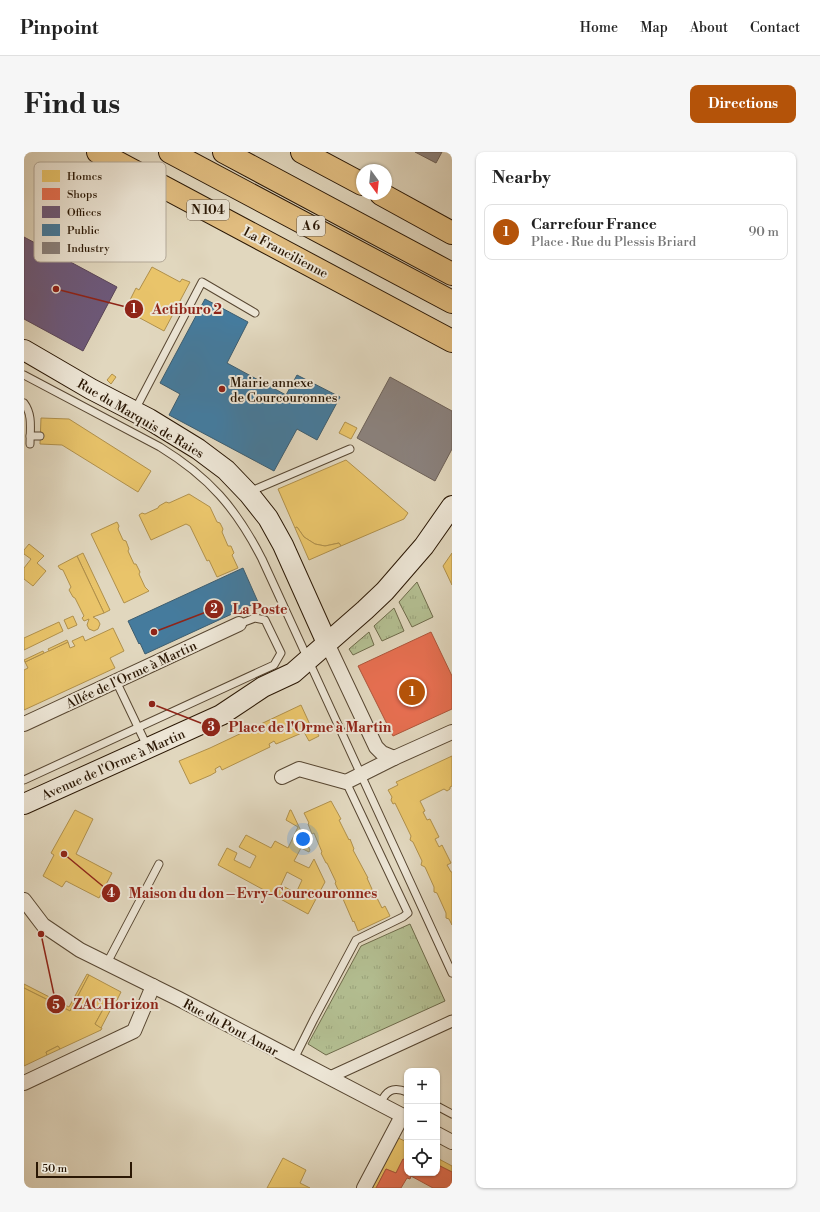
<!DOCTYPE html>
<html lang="en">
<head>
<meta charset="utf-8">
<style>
  :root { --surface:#fff; --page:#f6f6f6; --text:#222; --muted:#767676; --line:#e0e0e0; --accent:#b45309 }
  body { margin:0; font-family:"Libre Bodoni",serif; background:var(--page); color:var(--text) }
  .controls { position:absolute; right:12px; bottom:12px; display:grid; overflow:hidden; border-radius:8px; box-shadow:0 1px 3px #0004 }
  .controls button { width:36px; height:36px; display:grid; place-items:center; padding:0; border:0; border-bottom:1px solid var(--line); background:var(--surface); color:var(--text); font:20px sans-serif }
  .compass { position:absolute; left:332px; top:12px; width:36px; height:36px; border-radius:50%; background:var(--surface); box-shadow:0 1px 3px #0004; rotate:165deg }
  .scale { position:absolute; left:12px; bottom:10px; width:96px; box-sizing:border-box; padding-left:4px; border:2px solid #2a1704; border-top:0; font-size:11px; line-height:14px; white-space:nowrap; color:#2a1704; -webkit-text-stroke:3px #ece5d5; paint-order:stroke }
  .you { position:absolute; left:279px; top:687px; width:14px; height:14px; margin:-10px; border:3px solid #fff; border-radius:50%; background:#1a73e8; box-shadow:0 0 0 6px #1a73e833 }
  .badge { display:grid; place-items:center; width:26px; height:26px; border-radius:50%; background:var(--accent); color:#fff; font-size:13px; font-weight:700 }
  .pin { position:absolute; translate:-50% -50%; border:2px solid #fff; box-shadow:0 1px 4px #0006 }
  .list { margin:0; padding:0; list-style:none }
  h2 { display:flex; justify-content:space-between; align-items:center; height:52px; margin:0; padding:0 16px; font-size:17px }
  h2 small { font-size:13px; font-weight:400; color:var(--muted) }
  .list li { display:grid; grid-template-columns:26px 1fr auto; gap:12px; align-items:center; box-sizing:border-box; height:56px; margin:0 8px 8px; padding:0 8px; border:1px solid var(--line); border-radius:8px }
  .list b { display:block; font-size:15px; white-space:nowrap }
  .list p { margin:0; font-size:13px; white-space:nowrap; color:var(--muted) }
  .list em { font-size:13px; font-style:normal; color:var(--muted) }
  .icon { flex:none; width:22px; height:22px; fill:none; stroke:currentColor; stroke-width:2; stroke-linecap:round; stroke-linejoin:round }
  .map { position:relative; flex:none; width:428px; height:1036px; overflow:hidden; border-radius:8px }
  header { display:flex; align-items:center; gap:24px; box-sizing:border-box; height:56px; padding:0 20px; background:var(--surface); border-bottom:1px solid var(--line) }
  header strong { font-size:19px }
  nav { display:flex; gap:22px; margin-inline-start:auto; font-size:14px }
  .intro { display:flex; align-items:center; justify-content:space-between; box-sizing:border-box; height:96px; padding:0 24px }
  h1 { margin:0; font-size:28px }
  .button { padding:10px 18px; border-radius:8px; background:var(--accent); color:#fff; font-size:14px; font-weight:700 }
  main { display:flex; gap:24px; padding:0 24px }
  aside { flex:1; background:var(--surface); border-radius:8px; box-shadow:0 1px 3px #0004 }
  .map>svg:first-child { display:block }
  .grass { fill:url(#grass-tufts); stroke:#6e6a4a }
  .homes { fill:#e9c46a; stroke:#b0904b; fill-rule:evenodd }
  .shops { fill:#e76f51; stroke:#ae553a }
  .offices { fill:#6d597a; stroke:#594557 }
  .public { fill:#457b9d; stroke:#3d5d6f }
  .industry { fill:#8a817c; stroke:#6d6158 }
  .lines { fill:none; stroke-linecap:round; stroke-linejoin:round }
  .service-casing { stroke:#584732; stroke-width:9 }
  .pedestrian-casing { stroke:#584732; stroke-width:13 }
  .minor-casing { stroke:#584732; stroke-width:16 }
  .secondary-casing { stroke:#2a1704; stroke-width:22 }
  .trunk-casing { stroke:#2a1704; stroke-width:24 }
  .motorway-casing { stroke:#2a1704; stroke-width:24 }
  .service { stroke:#ece5d5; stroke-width:7 }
  .pedestrian { stroke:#ece5d5; stroke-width:11 }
  .minor { stroke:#ece5d5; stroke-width:14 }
  .secondary { stroke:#ece5d5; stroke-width:20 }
  .trunk { stroke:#e0bc7f; stroke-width:22 }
  .motorway { stroke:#e0bc7f; stroke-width:22 }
  .poi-dot { fill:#8f2418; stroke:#ece5d5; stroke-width:1.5 }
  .labels { text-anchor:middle; stroke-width:4; stroke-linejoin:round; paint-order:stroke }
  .shield { fill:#ece5d5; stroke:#645543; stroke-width:1 }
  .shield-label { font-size:12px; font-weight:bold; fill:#2a1704 }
  .street-label { font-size:13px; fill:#2a1704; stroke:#ece5d5 }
  .poi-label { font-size:13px; fill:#2a1704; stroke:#ece5d5; text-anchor:start }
  .key { fill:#ece5d5; stroke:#b2a796; stroke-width:1 }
  .key-label { font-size:11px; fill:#2a1704 }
  .leader { fill:none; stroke:#8f2418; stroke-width:1.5 }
  .callout-dot { fill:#8f2418; stroke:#ece5d5; stroke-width:1.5 }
  .mark-label { font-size:12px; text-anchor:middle; font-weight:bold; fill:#fff }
  .callout-label { font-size:14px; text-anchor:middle; font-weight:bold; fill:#8f2418; stroke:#ece5d5; stroke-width:4; stroke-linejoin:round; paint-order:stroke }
</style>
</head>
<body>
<header>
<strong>Pinpoint</strong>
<nav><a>Home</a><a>Map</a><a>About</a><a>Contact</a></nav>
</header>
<div class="intro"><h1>Find us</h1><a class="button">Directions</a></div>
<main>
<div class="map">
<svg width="428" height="1036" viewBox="0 0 428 1036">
  <defs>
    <pattern id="grass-tufts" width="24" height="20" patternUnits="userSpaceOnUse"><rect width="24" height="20" fill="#b3be91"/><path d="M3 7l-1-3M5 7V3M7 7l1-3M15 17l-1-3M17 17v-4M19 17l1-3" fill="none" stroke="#9aa37b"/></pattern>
  </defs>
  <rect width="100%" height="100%" fill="#e1d7be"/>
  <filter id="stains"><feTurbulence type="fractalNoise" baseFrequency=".005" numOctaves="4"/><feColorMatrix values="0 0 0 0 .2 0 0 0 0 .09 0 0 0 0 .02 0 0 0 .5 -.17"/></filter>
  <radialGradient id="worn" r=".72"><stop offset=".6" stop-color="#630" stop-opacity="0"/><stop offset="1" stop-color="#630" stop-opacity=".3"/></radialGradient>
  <!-- grass -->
  <g class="grass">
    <polygon points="393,430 409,465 388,475 375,450"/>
    <polygon points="370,456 380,479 358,489 350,474"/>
    <polygon points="345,480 350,493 329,503 325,497"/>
    <polygon points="386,772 421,849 302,903 284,892 337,794"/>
  </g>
  <!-- homes -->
  <g class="homes">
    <polygon points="128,115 156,130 158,127 166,130 140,179 101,158 112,136 115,138"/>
    <polygon points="88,222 92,225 87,232 83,228"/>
    <polygon points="17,266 45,267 127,319 114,340 38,293 16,292"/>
    <polygon points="321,270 333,276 327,287 315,281"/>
    <polygon points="322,308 384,361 380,367 317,394 315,391 301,394 291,392 280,385 273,375 271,376 254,337"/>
    <polygon points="165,342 186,355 193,370 196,371 199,377 198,380 204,394 207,394 210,401 208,403 214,416 193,425 185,408 183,409 166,374 162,372 127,388 115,363 118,361 121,362 134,356 135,354 142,350 145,351"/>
    <polygon points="93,370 95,374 94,377 99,388 102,389 105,397 104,399 110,412 112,412 116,420 115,422 121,435 125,439 100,451 67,382"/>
    <polygon points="273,375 280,385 291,392 301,394 315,391 317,394 285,408 271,376"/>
    <polygon points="5,392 20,404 13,411 22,419 9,434 0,427 0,416 7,407 0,402 0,398"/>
    <polygon points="59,401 86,458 80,461 53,404"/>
    <polygon points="428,401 428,433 419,414"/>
    <polygon points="53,404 80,461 69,465 74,468 76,472 74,477 70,479 65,477 63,473 65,467 60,469 58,466 60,464 51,446 49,445 45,438 47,435 39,418 36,417 34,414"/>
    <polygon points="49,464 53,473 44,477 40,468"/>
    <polygon points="35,470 39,479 0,498 0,486"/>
    <polygon points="89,476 100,499 86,506 91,516 0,558 0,518 4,516 1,510 44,490 46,496 51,494 48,489 59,484 61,489"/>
    <polygon points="43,488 44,490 25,499 24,497"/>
    <polygon points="19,499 20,501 1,510 0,508"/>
    <polygon points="277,553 288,577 290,575 295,584 285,589 280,580 257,590 252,592 250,589 245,592 246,595 198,618 196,614 191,617 192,620 187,623 166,632 155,609 186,596"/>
    <polygon points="428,604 428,634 426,635 426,637 423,639 420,637 396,649 401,659 399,660 403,668 406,667 415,685 411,687 415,695 418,693 427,711 423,713 427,720 428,720 428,773 425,767 422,766 422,761 413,741 410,740 410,735 401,715 397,713 398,709 389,690 386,688 387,684 371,651 369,652 367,648 368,645 364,638 374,633 372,630"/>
    <polygon points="307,649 317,667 315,668 325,688 326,687 330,697 329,698 344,726 343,726 352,746 353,746 358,756 361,754 366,764 334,779 330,769 329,770 316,740 315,740 311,731 312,730 303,711 302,711 297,701 298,700 290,681 288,682 284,672 285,671 280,661"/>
    <polygon points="51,658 69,667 52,702 88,721 75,746 42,729 38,735 19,724 30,703 27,701"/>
    <path d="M 266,658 L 267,658 L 286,698 L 285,700 L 277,696 L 270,709 L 285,716 L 290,707 L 301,730 L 284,762 L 194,713 L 203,696 L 213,701 L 210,708 L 226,716 L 232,704 L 215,695 L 222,683 L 247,696 L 251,689 L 264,696 L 274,675 L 262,668 ZM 263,720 L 278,728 L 272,741 L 257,733 Z"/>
    <polygon points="63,822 65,823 46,859 0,836 0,832 45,855"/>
    <polygon points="65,823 97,840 89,856 82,852 71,872 78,876 77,878 36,897 34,894 22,900 23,903 0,914 0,836 46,859"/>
    <polygon points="82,852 88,855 77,876 71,872"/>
    <polygon points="34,894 36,897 23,903 22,900"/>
    <polygon points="372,985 383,990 383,1009 379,1007 372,1021 362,1017 352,1036 345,1036"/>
    <polygon points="259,1006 282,1018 276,1031 286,1036 243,1036"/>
    <polygon points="413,1006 428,1014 428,1020 414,1013 413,1014"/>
  </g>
  <!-- shops -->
  <g class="shops">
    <polygon points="407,480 428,524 428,557 369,584 334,514"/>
    <polygon points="379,1007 383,1009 383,1021 413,1021 414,1013 428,1020 428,1036 409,1036 387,1024 386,1027 383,1026 377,1036 352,1036 362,1017 372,1021"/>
  </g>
  <!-- offices -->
  <polygon class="offices" points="0,85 93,135 59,199 0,167"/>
  <!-- public -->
  <g class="public">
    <polygon points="181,147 224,170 203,211 262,243 273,223 316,245 293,288 273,277 250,319 145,263 156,242 136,231"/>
    <polygon points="219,416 234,450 121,502 116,491 115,492 104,469"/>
  </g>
  <!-- industry -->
  <g class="industry">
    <polygon points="391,0 418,0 412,11"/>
    <polygon points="366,225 428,259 428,297 411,329 333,286"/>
  </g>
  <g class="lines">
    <!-- service casing -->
    <g class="service-casing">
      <g id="service">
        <path d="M 0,223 L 136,295 C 185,325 212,356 238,407 L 428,821"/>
        <path d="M 0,251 C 9,263 6,277 6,292"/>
        <polyline points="111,258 178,130 231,161"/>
        <polyline points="6,284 16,284"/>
        <polyline points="225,342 232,337 326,297"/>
        <polyline points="92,529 123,594"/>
        <polyline points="0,628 250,513 257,501 241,468 231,466 215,472"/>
        <polyline points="83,811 135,712"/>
        <polyline points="270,907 290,867 332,788 379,765 384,761 322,630"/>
        <path d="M 356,952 C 362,939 368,934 383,940"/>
        <polyline points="413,954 428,962"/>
      </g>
    </g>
    <!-- pedestrian casing -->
    <g class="pedestrian-casing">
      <polyline id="pedestrian" points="306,925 428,869"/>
    </g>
    <!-- minor casing -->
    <g class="minor-casing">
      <g id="minor">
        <polyline points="303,491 352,595 358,601 370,606"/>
        <polyline points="0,572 215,472"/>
        <polyline points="258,625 275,617 322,630 370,606 428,580"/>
        <polyline points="0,748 19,773 56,798 155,847 383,966"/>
        <polyline points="0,931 110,879 129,834"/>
        <polyline points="413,982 428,990"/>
        <polyline points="340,1036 378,964"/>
      </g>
    </g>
    <!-- secondary casing -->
    <g class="secondary-casing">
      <g id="secondary">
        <polyline points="0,198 67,237 125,267 174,297 202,318 225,342 244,366 259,393 303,491"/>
        <polyline points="0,652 197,563 239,535 269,521 341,458 361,439 400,394 428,354"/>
      </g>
    </g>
    <!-- trunk casing -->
    <g class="trunk-casing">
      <g id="trunk">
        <polyline points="74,0 428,189"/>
        <polyline points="278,0 338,32"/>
        <polyline points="357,42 428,81"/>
      </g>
    </g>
    <!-- motorway casing -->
    <g class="motorway-casing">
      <g id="motorway">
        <polyline points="146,0 428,150"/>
        <polyline points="200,0 428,122"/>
      </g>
    </g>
    <!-- service -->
    <use href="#service" class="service"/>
    <!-- pedestrian -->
    <use href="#pedestrian" class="pedestrian"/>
    <!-- minor -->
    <use href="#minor" class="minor"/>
    <!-- secondary -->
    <use href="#secondary" class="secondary"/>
    <!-- trunk -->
    <use href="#trunk" class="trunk"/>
    <!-- motorway -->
    <use href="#motorway" class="motorway"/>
  </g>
  <!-- markers -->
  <circle class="poi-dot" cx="198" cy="237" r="4"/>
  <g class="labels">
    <!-- shield labels -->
    <g class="shield">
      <rect x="163" y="48" width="42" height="20" rx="3"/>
      <rect x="273" y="64" width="28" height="20" rx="3"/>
    </g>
    <g class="shield-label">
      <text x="184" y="62">N 104</text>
      <text x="287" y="78">A 6</text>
    </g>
    <!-- street labels -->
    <g class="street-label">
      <text transform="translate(262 100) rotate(28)" y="5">La Francilienne</text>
      <text transform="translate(117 266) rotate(30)" y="5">Rue du Marquis de Raies</text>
      <text transform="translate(107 522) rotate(-25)" y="5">Allée de l'Orme à Martin</text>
      <text transform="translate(89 612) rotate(-24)" y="5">Avenue de l'Orme à Martin</text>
      <text transform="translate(207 875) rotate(28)" y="5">Rue du Pont Amar</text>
    </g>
    <!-- poi labels -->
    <g class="poi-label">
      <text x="206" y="235">Mairie annexe<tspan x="206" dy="15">de Courcouronnes</tspan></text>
    </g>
  </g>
  <!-- legend -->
  <rect x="10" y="10" width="132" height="100" rx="6" class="key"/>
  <rect x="18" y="18" width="18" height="12" fill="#e9c46a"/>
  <rect x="18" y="36" width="18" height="12" fill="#e76f51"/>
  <rect x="18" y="54" width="18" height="12" fill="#6d597a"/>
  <rect x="18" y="72" width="18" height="12" fill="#457b9d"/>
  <rect x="18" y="90" width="18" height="12" fill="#8a817c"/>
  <g class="key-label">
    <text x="43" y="28">Homes</text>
    <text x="43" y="46">Shops</text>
    <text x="43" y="64">Offices</text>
    <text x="43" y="82">Public</text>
    <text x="43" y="100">Industry</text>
  </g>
  <!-- callouts -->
  <path class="leader" d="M32 137L110 157M130 480L190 457M128 552L187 575M40 702L87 741M17 782L32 852"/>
  <g class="callout-dot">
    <circle cx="32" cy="137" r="4"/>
    <circle cx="130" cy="480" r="4"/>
    <circle cx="128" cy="552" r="4"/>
    <circle cx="40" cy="702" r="4"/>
    <circle cx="17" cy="782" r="4"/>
    <circle cx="110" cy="157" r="10"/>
    <circle cx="190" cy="457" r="10"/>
    <circle cx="187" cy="575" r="10"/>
    <circle cx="87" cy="741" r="10"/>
    <circle cx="32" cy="852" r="10"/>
  </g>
  <g class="mark-label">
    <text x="110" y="161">1</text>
    <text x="190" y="461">2</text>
    <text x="187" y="579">3</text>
    <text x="87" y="745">4</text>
    <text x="32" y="857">5</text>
  </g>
  <g class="callout-label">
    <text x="163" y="162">Actiburo 2</text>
    <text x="236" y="462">La Poste</text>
    <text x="286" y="580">Place de l'Orme à Martin</text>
    <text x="229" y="746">Maison du don – Evry-Courcouronnes</text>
    <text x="92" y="857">ZAC Horizon</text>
  </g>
  <rect width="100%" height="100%" filter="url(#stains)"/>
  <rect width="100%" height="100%" fill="url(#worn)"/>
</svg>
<div class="controls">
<button>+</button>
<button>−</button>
<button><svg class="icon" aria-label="locate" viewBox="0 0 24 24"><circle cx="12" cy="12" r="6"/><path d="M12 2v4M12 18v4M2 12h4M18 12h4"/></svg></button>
</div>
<svg class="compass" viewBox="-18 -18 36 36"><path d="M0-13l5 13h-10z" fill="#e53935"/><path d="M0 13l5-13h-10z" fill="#767676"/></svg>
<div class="scale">50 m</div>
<div class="you"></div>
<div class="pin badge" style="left:388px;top:540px">1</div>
</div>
<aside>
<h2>Nearby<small></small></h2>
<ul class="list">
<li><span class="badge">1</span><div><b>Carrefour France</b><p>Place · Rue du Plessis Briard</p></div><em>90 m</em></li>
</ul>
</aside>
</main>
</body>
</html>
